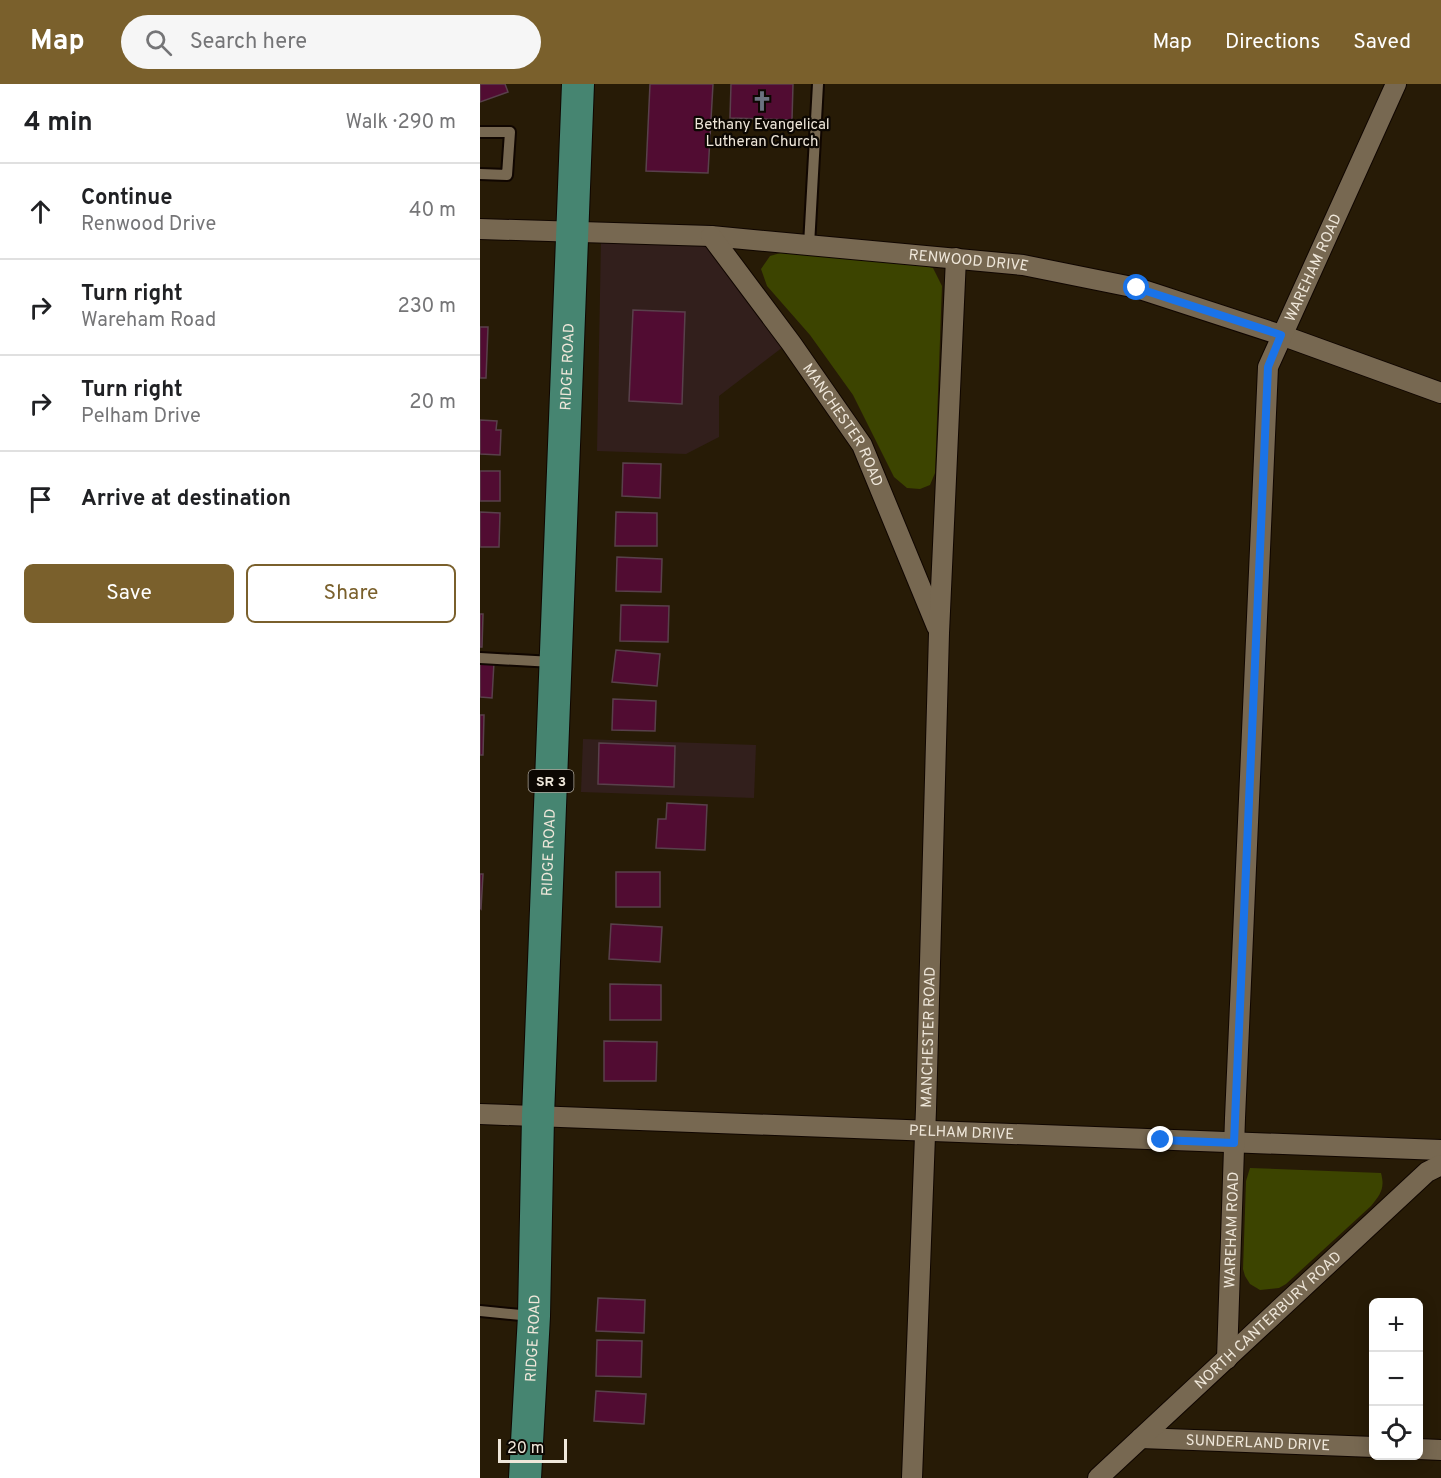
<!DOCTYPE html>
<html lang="en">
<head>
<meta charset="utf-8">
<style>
  :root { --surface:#fff; --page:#f6f6f6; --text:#202124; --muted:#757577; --line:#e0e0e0; --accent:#7a602c }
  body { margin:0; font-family:Overpass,sans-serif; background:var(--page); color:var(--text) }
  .controls { position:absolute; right:18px; bottom:18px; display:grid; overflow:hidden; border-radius:9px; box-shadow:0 3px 15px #0003 }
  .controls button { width:54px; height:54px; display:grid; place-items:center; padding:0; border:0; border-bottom:2px solid var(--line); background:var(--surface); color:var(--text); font:30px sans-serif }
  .scale { position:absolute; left:18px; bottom:15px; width:69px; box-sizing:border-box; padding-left:6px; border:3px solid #efe7da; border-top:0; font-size:16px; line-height:21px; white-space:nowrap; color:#efe7da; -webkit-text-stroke:4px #0c0702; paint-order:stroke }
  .stop { position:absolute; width:18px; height:18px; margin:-14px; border:4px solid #1a73e8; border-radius:50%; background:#fff }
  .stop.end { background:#1a73e8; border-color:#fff; box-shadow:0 2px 6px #0008 }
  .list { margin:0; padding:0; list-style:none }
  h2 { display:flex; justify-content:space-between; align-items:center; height:78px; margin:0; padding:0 24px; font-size:26px }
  h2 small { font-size:20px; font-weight:400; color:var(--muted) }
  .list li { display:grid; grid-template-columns:39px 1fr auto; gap:18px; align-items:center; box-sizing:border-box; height:96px; padding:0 24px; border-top:2px solid var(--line) }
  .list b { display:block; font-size:22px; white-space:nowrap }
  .list p { margin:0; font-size:20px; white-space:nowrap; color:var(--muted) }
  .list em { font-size:20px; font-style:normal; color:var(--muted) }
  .actions { display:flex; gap:12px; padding:18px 24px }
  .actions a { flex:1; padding:14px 0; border:2px solid var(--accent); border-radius:9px; text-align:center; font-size:21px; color:var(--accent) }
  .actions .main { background:var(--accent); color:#fff }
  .icon { flex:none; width:33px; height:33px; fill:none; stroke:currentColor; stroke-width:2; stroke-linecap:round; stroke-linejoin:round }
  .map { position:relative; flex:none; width:961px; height:1394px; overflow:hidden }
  header { display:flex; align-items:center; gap:36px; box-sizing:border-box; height:84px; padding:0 30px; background:var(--accent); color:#fff }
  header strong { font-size:28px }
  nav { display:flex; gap:33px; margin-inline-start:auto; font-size:21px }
  .search { width:420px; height:54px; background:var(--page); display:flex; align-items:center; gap:15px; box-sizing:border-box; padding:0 21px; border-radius:33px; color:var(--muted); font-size:22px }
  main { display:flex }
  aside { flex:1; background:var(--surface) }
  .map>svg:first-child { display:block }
  .commercial { fill:#321f1c }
  .green { fill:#3c4400 }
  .building { fill:#510c32; stroke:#59404b; stroke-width:1.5 }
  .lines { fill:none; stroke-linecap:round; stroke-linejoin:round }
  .service-casing { stroke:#100600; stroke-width:14 }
  .minor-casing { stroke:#100600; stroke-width:22 }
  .primary-casing { stroke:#100600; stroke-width:34 }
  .service { stroke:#776851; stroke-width:10 }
  .minor { stroke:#776851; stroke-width:20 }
  .primary { stroke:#468571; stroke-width:32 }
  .route { stroke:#1a73e8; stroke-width:8 }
  .labels { text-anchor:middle; stroke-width:4.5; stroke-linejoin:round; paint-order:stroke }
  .shield { fill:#0c0702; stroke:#aba499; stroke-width:1.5 }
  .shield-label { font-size:14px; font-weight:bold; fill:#efe7da }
  .poi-label { font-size:15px; fill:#efe7da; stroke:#0c0702 }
  .street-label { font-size:15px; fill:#efe7da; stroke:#0c0702 }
</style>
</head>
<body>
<header>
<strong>Map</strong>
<div class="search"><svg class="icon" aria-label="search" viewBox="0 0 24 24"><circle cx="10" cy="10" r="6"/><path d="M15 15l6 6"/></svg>Search here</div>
<nav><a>Map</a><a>Directions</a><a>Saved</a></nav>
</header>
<main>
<aside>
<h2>4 min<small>Walk · 290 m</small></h2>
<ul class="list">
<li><svg class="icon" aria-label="ahead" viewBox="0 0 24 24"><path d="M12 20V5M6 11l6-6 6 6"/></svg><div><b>Continue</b><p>Renwood Drive</p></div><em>40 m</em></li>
<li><svg class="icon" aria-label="right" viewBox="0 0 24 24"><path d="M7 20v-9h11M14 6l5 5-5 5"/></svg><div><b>Turn right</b><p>Wareham Road</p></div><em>230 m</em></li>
<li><svg class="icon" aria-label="right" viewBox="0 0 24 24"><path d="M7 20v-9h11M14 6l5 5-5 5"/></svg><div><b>Turn right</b><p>Pelham Drive</p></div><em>20 m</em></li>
<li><svg class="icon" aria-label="arrive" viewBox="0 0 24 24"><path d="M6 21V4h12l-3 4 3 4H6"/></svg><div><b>Arrive at destination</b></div></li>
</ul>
<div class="actions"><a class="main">Save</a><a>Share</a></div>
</aside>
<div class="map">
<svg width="961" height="1394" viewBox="0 0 961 1394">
  <rect width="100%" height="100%" fill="#271b06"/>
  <!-- commercial -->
  <g class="commercial">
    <polygon points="121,157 226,162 303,263 239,312 239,353 206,370 117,367"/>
    <polygon points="103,655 276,661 274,714 101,708"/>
  </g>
  <!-- green -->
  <g class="green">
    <polygon points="307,167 425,176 453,184 462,202 455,389 450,401 440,405 427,404 414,393 373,311 330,251 287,202 281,185 290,172"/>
    <path d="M 770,1084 L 901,1089 C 905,1104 901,1110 891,1122 L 806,1200 L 799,1204 L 780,1206 L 770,1200 L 765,1192 L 763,1185 L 766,1097 Z"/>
  </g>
  <!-- building -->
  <g class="building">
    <polygon points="0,0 25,0 28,8 0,18"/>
    <polygon points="170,0 233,0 228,89 166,87"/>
    <polygon points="251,0 313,0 312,36 250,34"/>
    <polygon points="153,226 205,228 202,320 149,317"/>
    <polygon points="0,243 8,243 6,294 0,294"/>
    <polygon points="0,336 17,337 16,346 21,346 20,371 0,370"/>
    <polygon points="143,379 181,380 180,414 142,412"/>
    <rect x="0" y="387" width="20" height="30"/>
    <polygon points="0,428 20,429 19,463 0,463"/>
    <polygon points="136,428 177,429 177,462 135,462"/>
    <polygon points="137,473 182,475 181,508 136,507"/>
    <polygon points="141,521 189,522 188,558 140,557"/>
    <polygon points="0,530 3,530 2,563 0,563"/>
    <polygon points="136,566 180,570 177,602 132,598"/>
    <polygon points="0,577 14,578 12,614 0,613"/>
    <polygon points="133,615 176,617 175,647 132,646"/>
    <polygon points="0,631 4,631 3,671 0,671"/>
    <polygon points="119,659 195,662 194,703 118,700"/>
    <polygon points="187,719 227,721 225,766 176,764 178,735 186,735"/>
    <rect x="136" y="788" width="44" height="35"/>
    <polygon points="0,790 3,790 1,825 0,824"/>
    <polygon points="131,840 182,843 180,878 129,875"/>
    <polygon points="130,900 181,901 181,936 130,936"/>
    <polygon points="124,957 177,958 176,997 124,997"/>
    <polygon points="118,1214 165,1216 164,1249 116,1247"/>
    <polygon points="117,1256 162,1257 161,1293 116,1292"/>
    <polygon points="116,1307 166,1310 164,1340 114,1337"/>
  </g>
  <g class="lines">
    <!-- service casing -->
    <g class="service-casing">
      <g id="service">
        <polyline points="0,48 30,48 27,91 0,90"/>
        <polyline points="329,161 338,0"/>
        <polyline points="0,574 73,578"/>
        <polyline points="0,1227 51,1232"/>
      </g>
    </g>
    <!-- minor casing -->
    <g class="minor-casing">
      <g id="minor">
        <path id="s1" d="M 0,145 L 231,152 L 543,181 L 657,204 L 801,251 L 961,309"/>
        <path id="s2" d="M 231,152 L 311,259 L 382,361 L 457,543"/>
        <path id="s3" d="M 0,1030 L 961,1066"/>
        <path id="s4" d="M 747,1275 L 755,1034 L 788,283 L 916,0"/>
        <path id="s5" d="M 661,1354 L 894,1363"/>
        <polyline points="938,1365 961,1366"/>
        <path id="s6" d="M 432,1394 L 446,1025 L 459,549 L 476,174"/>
        <path id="s7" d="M 618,1394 L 947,1088 L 961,1081"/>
      </g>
    </g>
    <!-- primary casing -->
    <g class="primary-casing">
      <g id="primary">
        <path id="s8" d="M 45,1394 L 54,1232 L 58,1032 L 98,0"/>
      </g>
    </g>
    <!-- service -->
    <use href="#service" class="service"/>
    <!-- minor -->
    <use href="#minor" class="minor"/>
    <!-- primary -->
    <use href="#primary" class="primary"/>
  </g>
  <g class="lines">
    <!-- route -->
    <polyline class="route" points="657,204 801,251 788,283 754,1059 681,1056"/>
  </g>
  <!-- icons -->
  <defs>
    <g id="church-bare" transform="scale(1.62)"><path d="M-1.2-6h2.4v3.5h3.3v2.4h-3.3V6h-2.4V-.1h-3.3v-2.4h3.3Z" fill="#6b7280" stroke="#0c0702" stroke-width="2.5" paint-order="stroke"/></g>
  </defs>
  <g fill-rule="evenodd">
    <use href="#church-bare" x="282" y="17"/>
  </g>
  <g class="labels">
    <!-- shield labels -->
    <rect class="shield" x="48.5" y="686" width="45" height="22" rx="4.5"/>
    <g class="shield-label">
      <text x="71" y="702">SR 3</text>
    </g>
    <!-- poi labels -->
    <g class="poi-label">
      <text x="282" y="45">Bethany Evangelical<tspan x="282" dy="17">Lutheran Church</tspan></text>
    </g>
    <!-- street labels -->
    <g class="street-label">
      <text dy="5" stroke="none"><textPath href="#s1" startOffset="490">RENWOOD DRIVE</textPath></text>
      <text dy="5" stroke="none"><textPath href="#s4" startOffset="1102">WAREHAM ROAD</textPath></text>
      <text dy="5" stroke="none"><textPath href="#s8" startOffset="1112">RIDGE ROAD</textPath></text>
      <text dy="5" stroke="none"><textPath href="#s2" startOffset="231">MANCHESTER ROAD</textPath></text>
      <text dy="5" stroke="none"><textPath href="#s8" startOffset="626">RIDGE ROAD</textPath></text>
      <text dy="5" stroke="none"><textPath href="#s6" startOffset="441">MANCHESTER ROAD</textPath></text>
      <text dy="5" stroke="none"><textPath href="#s3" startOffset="482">PELHAM DRIVE</textPath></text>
      <text dy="5" stroke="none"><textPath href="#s4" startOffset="129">WAREHAM ROAD</textPath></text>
      <text dy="5" stroke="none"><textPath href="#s7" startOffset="232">NORTH CANTERBURY ROAD</textPath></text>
      <text dy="5" stroke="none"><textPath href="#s8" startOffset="140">RIDGE ROAD</textPath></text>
      <text dy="5" stroke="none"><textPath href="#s5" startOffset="117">SUNDERLAND DRIVE</textPath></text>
    </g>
  </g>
</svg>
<div class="controls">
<button>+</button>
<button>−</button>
<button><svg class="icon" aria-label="locate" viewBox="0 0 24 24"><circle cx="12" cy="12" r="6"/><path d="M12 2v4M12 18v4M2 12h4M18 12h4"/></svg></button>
</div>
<div class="scale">20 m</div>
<div class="stop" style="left:657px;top:204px"></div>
<div class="stop end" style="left:681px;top:1056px"></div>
</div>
</main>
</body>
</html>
